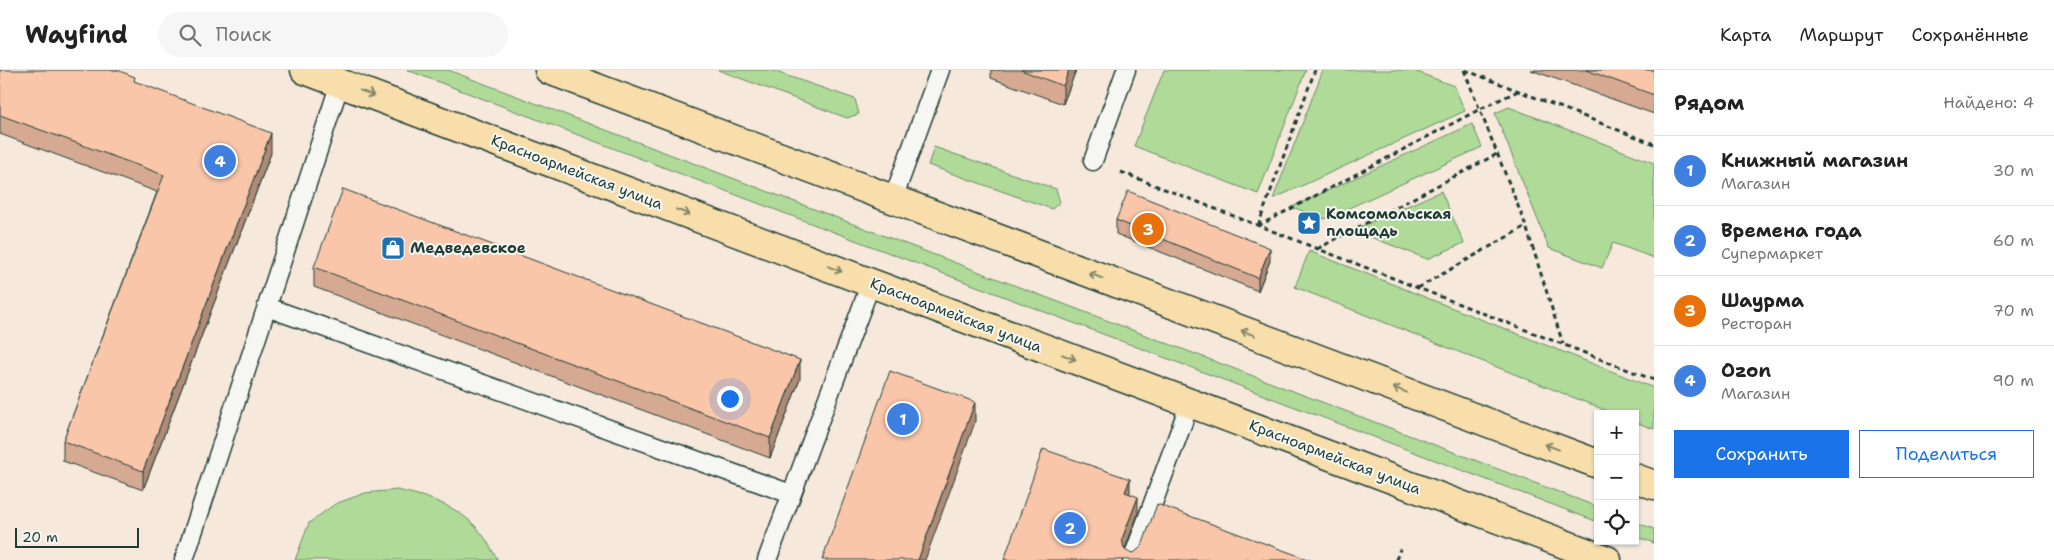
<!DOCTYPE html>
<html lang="ru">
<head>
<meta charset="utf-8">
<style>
  :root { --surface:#fff; --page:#f6f6f6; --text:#222; --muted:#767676; --line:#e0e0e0; --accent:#1a73e8 }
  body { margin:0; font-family:"Shantell Sans",sans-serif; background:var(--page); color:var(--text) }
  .controls { position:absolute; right:15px; bottom:15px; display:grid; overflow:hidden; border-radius:0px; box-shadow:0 1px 4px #0004 }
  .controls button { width:45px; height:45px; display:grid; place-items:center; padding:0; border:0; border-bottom:1px solid var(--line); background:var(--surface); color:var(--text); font:25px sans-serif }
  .scale { position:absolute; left:15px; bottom:12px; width:124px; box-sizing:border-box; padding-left:5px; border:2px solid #1f3d34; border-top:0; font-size:14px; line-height:18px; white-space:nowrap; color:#1f3d34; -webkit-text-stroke:4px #f6f6f2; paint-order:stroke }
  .you { position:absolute; left:729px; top:328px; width:18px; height:18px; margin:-12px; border:4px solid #fff; border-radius:50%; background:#1a73e8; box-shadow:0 0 0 8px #1a73e833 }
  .badge { display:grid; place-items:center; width:32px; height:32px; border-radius:50%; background:var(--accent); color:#fff; font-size:16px; font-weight:700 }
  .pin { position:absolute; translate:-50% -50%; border:2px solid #fff; box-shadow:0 1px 5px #0006 }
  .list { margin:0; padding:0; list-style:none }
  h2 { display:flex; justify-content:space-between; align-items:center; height:65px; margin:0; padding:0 20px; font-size:21px }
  h2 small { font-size:16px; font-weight:400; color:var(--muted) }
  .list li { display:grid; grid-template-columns:32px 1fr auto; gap:15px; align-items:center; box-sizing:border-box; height:70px; padding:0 20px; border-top:1px solid var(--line) }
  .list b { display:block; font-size:19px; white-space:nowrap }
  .list p { margin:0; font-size:16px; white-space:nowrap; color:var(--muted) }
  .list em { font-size:16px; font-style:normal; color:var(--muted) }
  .actions { display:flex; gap:10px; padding:15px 20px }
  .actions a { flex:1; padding:11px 0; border:1px solid var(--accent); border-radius:0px; text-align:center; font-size:18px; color:var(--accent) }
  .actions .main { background:var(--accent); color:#fff }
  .icon { flex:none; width:28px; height:28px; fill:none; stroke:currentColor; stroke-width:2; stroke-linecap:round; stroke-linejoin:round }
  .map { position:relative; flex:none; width:1654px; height:490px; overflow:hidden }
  header { display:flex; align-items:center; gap:30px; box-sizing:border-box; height:70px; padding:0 25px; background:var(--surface); border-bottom:1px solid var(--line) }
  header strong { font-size:24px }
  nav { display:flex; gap:28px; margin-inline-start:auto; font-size:18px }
  .search { width:350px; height:45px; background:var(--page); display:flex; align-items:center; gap:12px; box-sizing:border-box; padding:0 18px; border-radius:28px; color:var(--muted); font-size:19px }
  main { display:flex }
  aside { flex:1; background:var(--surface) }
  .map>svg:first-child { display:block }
  .green { fill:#afda98; stroke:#678c66 }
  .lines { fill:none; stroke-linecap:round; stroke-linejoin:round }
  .lane-casing { stroke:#1f3d34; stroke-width:21 }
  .primary-casing { stroke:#1f3d34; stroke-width:31 }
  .path { stroke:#1f3d34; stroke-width:3; stroke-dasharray:5 4; stroke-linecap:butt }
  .lane { stroke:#f6f6f2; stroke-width:18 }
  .primary { stroke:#f8deab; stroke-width:28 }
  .wall { fill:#d6aa92; stroke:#1f3d34 }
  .shaded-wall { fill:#ae8b77; stroke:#1f3d34 }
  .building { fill:#f9c6aa; stroke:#1f3d34 }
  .oneway { stroke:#81856a }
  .labels { text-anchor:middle; stroke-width:4; stroke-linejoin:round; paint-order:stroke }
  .street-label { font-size:15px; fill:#1f3d34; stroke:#f6f6f2 }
  .poi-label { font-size:15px; font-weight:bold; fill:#1f3d34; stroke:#f6f6f2; text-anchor:start }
</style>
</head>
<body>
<header>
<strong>Wayfind</strong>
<div class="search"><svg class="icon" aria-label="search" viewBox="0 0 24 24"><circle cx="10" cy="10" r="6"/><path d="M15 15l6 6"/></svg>Поиск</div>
<nav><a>Карта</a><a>Маршрут</a><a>Сохранённые</a></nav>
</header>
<main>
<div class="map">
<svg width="1654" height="490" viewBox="0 0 1654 490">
  <rect width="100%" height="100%" fill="#f7e8dc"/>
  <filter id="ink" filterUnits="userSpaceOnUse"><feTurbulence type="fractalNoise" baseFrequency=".02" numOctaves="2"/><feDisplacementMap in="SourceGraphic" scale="10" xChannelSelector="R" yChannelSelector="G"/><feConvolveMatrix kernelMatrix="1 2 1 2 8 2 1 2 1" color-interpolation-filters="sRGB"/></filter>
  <g filter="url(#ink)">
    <!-- green -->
    <g class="green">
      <polygon points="407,0 448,0 1598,437 1598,452"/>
      <polygon points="718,0 770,0 855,29 859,44 847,48"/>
      <polygon points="1164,0 1306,0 1258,124 1134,76"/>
      <polygon points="1323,0 1412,0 1454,16 1465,41 1273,129"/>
      <polygon points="1509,37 1654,93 1654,188 1613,173 1602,198 1549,178 1495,43"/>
      <polygon points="1472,54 1482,77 1325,149 1292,137"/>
      <polygon points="934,77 1056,119 1060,132 1052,139 928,95"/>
      <polygon points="1441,121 1464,173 1427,189 1353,160"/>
      <polygon points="1309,181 1654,318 1654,359 1635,352 1635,344 1615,344 1295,217"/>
      <path d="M 397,420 C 429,427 460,436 481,463 C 488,471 492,481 498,490 L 295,490 L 309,453 L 335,434 L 365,423 Z"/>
      <polygon points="1635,452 1654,459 1654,473 1635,466"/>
    </g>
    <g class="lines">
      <!-- lane casing -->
      <g class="lane-casing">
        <g id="lane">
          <polyline points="1093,91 1126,0"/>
          <polyline points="893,129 940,0"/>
          <polyline points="267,237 791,424"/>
          <polyline points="184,490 340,13"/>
          <polyline points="767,490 871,213"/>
          <polyline points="1132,490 1190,333"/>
        </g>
      </g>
      <!-- primary casing -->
      <g class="primary-casing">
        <g id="primary">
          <polyline points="305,0 1607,490"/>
          <polyline points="549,0 1598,394"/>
          <polyline points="1635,408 1654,415"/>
        </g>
      </g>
      <!-- path -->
      <g class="path">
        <polyline points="1464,0 1526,156 1563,274"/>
        <polyline points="1465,0 1654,74"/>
        <polyline points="1121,102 1654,310"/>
        <polyline points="1258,156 1480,39 1518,21"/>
        <polyline points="1258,156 1315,0"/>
        <polyline points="1317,179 1497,84"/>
        <polyline points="1418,218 1526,156"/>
        <polyline points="1396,490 1400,479"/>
      </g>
      <!-- lane -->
      <use href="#lane" class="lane"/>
      <!-- primary -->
      <use href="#primary" class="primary"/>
    </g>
    <!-- wall -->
    <g class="wall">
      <polygon points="0,0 135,12 271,83 143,420 63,391 63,371 157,122 0,64"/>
      <polygon points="991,0 1076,0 1063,34 991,8"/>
      <polygon points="1531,0 1654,0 1654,44"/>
      <polygon points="1116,150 1270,191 1258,221 1116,164"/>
      <polygon points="314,197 800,309 770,388 314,217"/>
    </g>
    <!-- shaded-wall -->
    <g class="shaded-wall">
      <polygon points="1069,0 1076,0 1063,34 1063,16"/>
      <polygon points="271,63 271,83 143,420 143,401"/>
      <polygon points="1270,178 1270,191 1258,221 1258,208"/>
      <polygon points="800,290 800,309 770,388 770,368"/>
      <polygon points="975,332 975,352 925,490 918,490"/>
      <polygon points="1130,409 1130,427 1125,422"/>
      <polygon points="1138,427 1138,444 1122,487 1122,469"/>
    </g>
    <!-- building -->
    <g class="building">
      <polygon points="0,0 117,0 135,7 134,11 271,63 143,401 63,371 164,105 0,45"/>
      <polygon points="1021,0 1069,0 1063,16"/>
      <polygon points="1586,0 1654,0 1654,25"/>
      <polygon points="343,119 800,290 770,368 314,197"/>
      <polygon points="1128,121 1270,178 1258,208 1116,150"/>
      <polygon points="890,301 975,332 918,490 822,490"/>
      <polygon points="1043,379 1130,409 1125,422 1138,427 1122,469 1124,479 1128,482 1134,483 1142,476 1157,434 1310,490 1004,490"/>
    </g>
    <!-- one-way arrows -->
    <defs><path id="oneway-shaft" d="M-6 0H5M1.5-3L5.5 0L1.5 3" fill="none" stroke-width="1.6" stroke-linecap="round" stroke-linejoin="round" transform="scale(1.25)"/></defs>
    <g class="oneway">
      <use href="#oneway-shaft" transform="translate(367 23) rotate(21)"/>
      <use href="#oneway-shaft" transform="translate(683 142) rotate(21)"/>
      <use href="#oneway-shaft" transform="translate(835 199) rotate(21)"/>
      <use href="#oneway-shaft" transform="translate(1096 206) rotate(-159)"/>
      <use href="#oneway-shaft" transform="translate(1248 263) rotate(-159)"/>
      <use href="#oneway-shaft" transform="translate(1069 287) rotate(21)"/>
      <use href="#oneway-shaft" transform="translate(1400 320) rotate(-159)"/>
      <use href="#oneway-shaft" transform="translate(1552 377) rotate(-159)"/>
    </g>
  </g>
  <!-- icons -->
  <defs>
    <g id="sight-square" transform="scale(1.25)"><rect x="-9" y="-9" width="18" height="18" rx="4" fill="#1f6fb2" stroke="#f6f6f2"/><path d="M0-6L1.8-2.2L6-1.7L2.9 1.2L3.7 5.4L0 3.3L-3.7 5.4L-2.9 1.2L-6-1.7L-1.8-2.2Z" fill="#fff"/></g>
    <g id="shop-square" transform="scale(1.25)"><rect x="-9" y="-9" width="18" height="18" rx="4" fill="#1f6fb2" stroke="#f6f6f2"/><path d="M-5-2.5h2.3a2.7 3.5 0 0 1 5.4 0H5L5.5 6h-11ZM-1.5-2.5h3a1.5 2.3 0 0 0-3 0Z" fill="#fff"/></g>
  </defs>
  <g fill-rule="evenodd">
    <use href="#sight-square" x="1309" y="153"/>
    <use href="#shop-square" x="393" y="178"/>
  </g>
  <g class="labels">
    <!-- street labels -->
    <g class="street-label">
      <text transform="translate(577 102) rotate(21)" y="5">Красноармейская улица</text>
      <text transform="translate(956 245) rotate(21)" y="5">Красноармейская улица</text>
      <text transform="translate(1335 387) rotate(21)" y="5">Красноармейская улица</text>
    </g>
    <!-- poi labels -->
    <g class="poi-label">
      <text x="1326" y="149">Комсомольская<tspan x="1326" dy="17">площадь</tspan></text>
      <text x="410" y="183">Медведевское</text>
    </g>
  </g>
</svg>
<div class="controls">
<button>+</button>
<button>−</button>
<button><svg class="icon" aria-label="locate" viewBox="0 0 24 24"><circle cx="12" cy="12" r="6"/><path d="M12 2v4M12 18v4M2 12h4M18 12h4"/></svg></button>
</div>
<div class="scale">20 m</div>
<div class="you"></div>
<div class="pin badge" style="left:903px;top:349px;background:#3f7fe0">1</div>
<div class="pin badge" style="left:1070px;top:458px;background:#3f7fe0">2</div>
<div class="pin badge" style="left:1148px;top:159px;background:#e8710a">3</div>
<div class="pin badge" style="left:220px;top:91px;background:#3f7fe0">4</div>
</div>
<aside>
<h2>Рядом<small>Найдено: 4</small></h2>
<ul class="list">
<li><span class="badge" style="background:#3f7fe0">1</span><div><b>Книжный магазин</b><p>Магазин</p></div><em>30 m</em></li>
<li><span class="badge" style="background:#3f7fe0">2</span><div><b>Времена года</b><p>Супермаркет</p></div><em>60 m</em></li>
<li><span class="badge" style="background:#e8710a">3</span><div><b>Шаурма</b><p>Ресторан</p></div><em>70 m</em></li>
<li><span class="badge" style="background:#3f7fe0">4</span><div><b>Ozon</b><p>Магазин</p></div><em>90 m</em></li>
</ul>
<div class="actions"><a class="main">Сохранить</a><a>Поделиться</a></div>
</aside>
</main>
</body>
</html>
